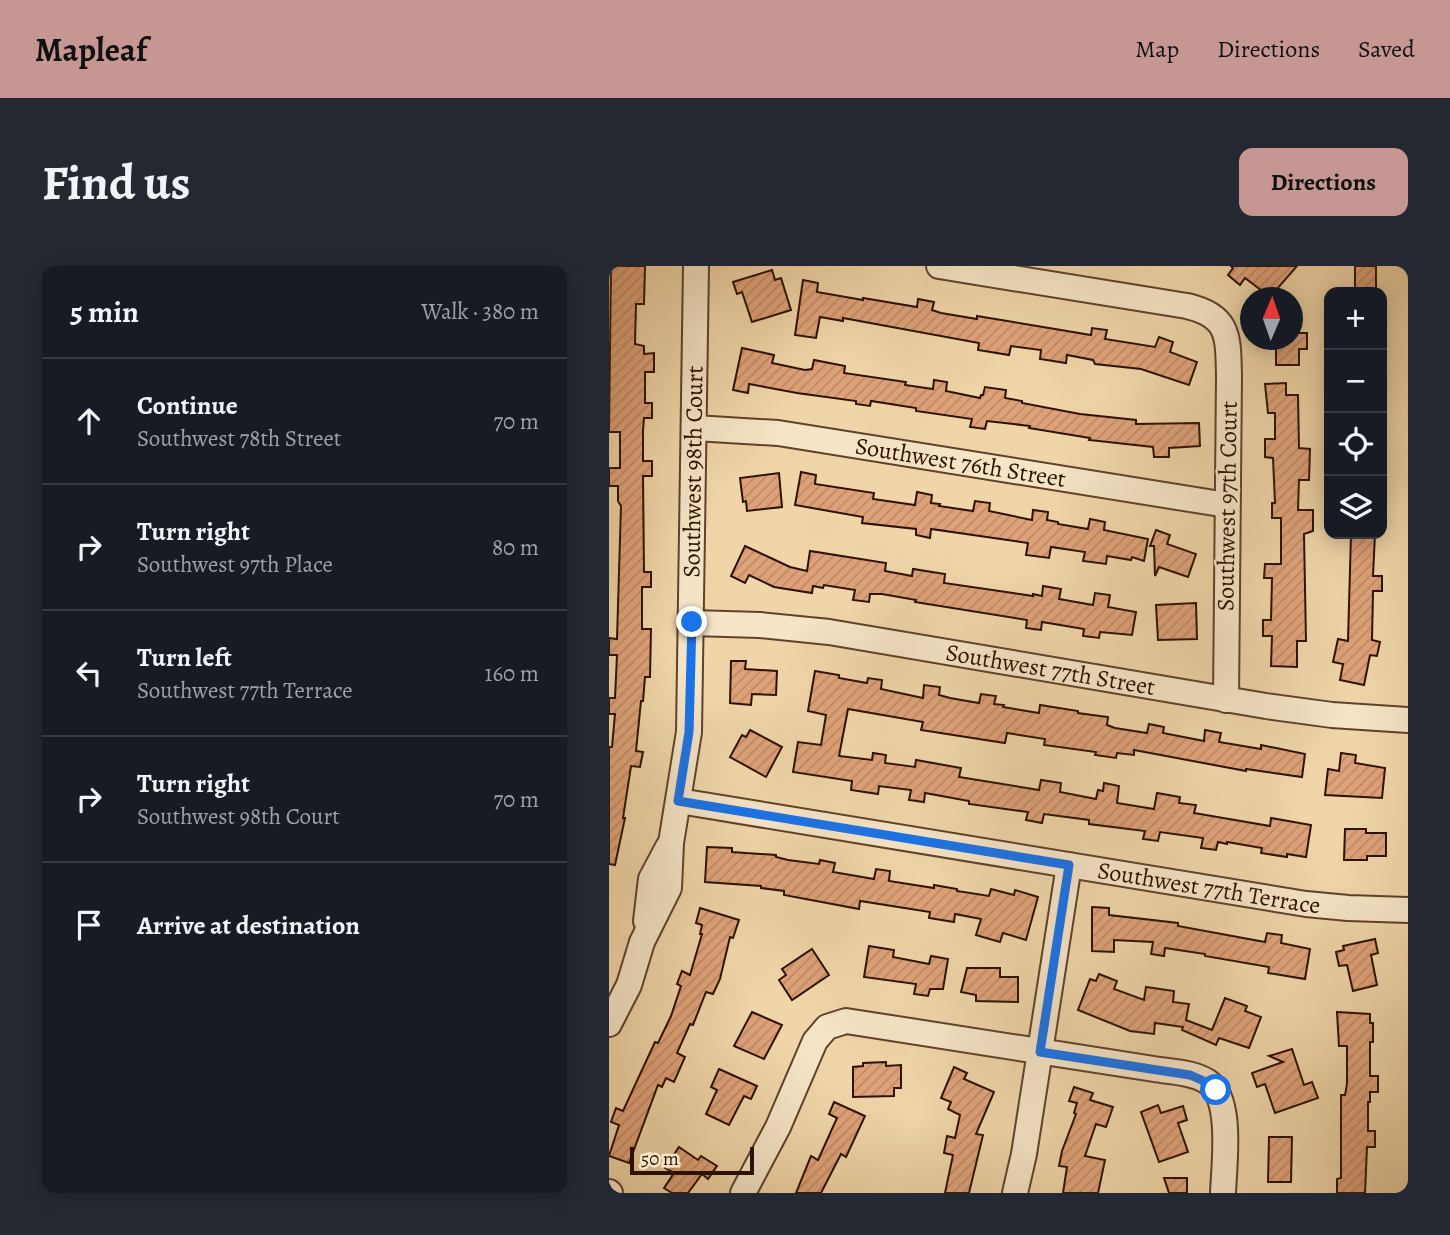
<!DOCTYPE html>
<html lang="en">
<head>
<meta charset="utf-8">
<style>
  :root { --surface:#171b24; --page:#242831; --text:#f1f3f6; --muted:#9ea1a6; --line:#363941; --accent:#c59692 }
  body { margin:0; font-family:Alegreya,serif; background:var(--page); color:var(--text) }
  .controls { position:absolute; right:21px; top:21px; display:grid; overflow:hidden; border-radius:14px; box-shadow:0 4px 18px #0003 }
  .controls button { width:63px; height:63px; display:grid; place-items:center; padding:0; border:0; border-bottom:2px solid var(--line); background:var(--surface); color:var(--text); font:35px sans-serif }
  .compass { position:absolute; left:631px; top:21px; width:63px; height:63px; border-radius:50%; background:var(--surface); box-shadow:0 4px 18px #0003; rotate:2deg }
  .scale { position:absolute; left:21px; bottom:18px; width:124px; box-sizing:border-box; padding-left:7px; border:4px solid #2d1102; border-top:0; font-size:19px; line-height:24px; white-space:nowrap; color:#2d1102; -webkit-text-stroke:5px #f5e4c6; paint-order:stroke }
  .stop { position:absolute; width:21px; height:21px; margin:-16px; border:5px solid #1a73e8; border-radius:50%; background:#fff }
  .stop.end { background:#1a73e8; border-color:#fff; box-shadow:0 2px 7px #0008 }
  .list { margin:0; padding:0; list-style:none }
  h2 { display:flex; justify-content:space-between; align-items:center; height:91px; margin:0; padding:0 28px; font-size:30px }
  h2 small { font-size:23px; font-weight:400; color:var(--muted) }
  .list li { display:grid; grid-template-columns:46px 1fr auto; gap:21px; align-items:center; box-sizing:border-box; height:126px; padding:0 28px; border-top:2px solid var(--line) }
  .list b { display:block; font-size:26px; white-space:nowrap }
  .list p { margin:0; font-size:23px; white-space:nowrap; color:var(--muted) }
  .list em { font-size:23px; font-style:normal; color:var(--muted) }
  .icon { flex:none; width:38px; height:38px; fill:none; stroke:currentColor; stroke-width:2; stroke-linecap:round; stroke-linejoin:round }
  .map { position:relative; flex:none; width:799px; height:927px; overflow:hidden; border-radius:14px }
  header { display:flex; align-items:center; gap:42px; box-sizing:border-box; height:98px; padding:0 35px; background:var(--accent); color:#111 }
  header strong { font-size:33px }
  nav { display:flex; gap:38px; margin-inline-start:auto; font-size:24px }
  .intro { display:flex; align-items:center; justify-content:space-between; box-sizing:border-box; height:168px; padding:0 42px }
  h1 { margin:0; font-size:49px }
  .button { padding:18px 32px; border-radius:14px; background:var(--accent); color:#111; font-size:24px; font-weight:700 }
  main { display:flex; gap:42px; padding:0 42px }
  aside { flex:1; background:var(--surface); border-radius:14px; box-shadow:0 4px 18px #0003 }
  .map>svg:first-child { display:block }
  .building { fill:url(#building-hatch); stroke:#2d1102; stroke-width:2 }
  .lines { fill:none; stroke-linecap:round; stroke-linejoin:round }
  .minor-casing { stroke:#5e422c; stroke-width:28 }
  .minor { stroke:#f5e4c6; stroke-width:24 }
  .route { stroke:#1a73e8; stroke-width:9 }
  .labels { text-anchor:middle; stroke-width:5; stroke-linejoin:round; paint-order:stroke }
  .street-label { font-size:24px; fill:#2d1102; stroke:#f5e4c6 }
</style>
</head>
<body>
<header>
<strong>Mapleaf</strong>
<nav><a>Map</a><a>Directions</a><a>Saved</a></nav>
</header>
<div class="intro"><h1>Find us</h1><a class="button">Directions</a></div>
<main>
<aside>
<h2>5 min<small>Walk · 380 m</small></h2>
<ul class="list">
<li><svg class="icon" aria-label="ahead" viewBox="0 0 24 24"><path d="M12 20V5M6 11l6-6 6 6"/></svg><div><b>Continue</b><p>Southwest 78th Street</p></div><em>70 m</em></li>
<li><svg class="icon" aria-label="right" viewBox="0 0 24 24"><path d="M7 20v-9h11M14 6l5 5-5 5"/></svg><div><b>Turn right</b><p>Southwest 97th Place</p></div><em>80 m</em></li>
<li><svg class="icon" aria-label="left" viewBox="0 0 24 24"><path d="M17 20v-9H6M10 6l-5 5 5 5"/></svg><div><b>Turn left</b><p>Southwest 77th Terrace</p></div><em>160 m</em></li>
<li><svg class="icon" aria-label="right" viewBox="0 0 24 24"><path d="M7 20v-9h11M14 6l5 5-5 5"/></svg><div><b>Turn right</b><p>Southwest 98th Court</p></div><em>70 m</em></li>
<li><svg class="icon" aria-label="arrive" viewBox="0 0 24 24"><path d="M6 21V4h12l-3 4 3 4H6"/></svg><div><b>Arrive at destination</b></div></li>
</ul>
</aside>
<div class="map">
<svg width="799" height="927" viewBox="0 0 799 927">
  <defs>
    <pattern id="building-hatch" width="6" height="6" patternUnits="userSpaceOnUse" patternTransform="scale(1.75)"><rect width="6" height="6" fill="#dea279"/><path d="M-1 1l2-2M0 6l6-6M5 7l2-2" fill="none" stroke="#bf8a67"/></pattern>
  </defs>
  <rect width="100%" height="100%" fill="#efd5a8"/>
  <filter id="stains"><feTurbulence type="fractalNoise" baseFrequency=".00286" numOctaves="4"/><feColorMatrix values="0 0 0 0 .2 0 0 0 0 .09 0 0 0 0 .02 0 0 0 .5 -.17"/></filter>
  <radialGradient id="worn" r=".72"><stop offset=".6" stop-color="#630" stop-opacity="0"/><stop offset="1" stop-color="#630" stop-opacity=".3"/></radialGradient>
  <!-- building -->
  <g class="building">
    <polygon points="2,0 36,0 35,38 27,38 26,78 35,80 35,88 45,87 45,106 36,106 36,137 43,137 43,152 35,152 34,165 34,195 43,195 43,210 34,210 35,306 42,306 42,321 33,321 33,363 42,363 41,411 36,411 34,435 32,435 27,485 34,486 31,501 22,500 14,552 16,552 6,599 0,598 0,481 3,481 6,448 0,448 0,432 6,432 8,389 0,389 0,372 8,373 12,240 9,235 9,220 0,220 0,202 11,202 11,166 0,166"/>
    <polygon points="622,0 688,0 661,31 636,12 631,19 619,9 624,2"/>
    <rect x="746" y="0" width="21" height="26"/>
    <polygon points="163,4 166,14 172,12 182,44 143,56 133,26 128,28 124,16"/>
    <polygon points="194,14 209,17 208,26 254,34 254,32 308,41 309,33 325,36 323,44 332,47 368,53 368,50 482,69 483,62 498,64 496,73 546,81 550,71 564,76 561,86 588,96 580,119 532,103 486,98 484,94 458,89 457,97 431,93 432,84 402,80 400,89 369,84 370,77 234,52 234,55 211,51 207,72 186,69"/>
    <polygon points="683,67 698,67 698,83 690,83 690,99 667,99 667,74 683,74"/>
    <polygon points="133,82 165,89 163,97 196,104 203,103 205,94 236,100 235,107 297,116 296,119 324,123 325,114 338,116 337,125 371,132 372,129 374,129 376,121 397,124 396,132 413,135 413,137 471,148 527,154 527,158 590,157 591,180 560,182 560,191 545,191 544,181 480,174 481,172 420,162 421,160 378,155 376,163 361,161 363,153 307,145 307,142 262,135 261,140 247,138 247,135 188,127 140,118 139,127 124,124"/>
    <polygon points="677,117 677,129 689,129 690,182 701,183 700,214 690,214 689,244 704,244 704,265 695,268 697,375 688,375 688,401 662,400 663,370 654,370 654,354 662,354 663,312 655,312 656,298 672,298 672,252 663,252 663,237 666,237 664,192 656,191 656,173 666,173 666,147 659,147 656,118"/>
    <polygon points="192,206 207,209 206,218 265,227 264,233 306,239 308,226 323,229 322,237 331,238 330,240 364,245 366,235 381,237 380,245 423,254 424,244 439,246 438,254 449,256 449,258 479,263 481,253 496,256 495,264 539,273 535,295 523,291 522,294 498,290 497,298 474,295 476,286 442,281 440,292 417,289 419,277 322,263 321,272 307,269 307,263 253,257 254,251 186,239"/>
    <polygon points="170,207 173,241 138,245 137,235 134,236 131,212"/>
    <polygon points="547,264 561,269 558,278 587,288 579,311 550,301 546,310 545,280 541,280"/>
    <polygon points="742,268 766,268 764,310 773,310 773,325 764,325 763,374 771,376 768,390 761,389 755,419 731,414 734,398 724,396 729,373 739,375"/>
    <polygon points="136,280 181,301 198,305 201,285 277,297 276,305 303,310 304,303 336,308 335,317 424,330 424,328 433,330 434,320 452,323 450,333 484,339 486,327 501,329 499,341 527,346 523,369 491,366 490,372 474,370 475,363 433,356 432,364 424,363 417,362 418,354 306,336 307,334 273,328 261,328 260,336 244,334 246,324 215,319 214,322 204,320 203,327 165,321 140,309 136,317 122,310"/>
    <polygon points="587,337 588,373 549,374 547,339"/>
    <polygon points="122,395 137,395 136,403 168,405 167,429 143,428 142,439 121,437"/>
    <polygon points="206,405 230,409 230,412 258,417 259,412 273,414 272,423 314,432 315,419 331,421 330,429 341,432 370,437 372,428 387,430 385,438 395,439 394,441 430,447 431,439 469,445 469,447 499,451 498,459 506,462 538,467 540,458 555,461 554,467 595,475 596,464 612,467 610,476 652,483 652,479 696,488 693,511 637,503 637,505 525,484 525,489 508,487 507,492 486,489 487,486 435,479 436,473 398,467 396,477 312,464 314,456 239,443 230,490 263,494 264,487 277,489 276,497 306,501 307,494 352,502 350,511 430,524 432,514 452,517 451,526 487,533 489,524 494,525 495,517 510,520 508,537 545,543 548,527 571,531 570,537 587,539 585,547 661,560 662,552 702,559 697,591 678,588 678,591 652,587 653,582 618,576 618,578 609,576 607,584 592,582 594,572 551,566 549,575 534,573 536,565 480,558 480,554 435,548 433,557 417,554 419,546 360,538 360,535 316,527 315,536 300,534 302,524 270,520 269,528 242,524 243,515 184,506 189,476 212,479 217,449 199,445"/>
    <polygon points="141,464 173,481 157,511 121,491 133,469 137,471"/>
    <polygon points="732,487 747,489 746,497 776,502 773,532 716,529 719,503 730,505"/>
    <polygon points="736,563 757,563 757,567 777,567 777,590 758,590 758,594 735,594"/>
    <polygon points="98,581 123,582 123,586 167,589 167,591 179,594 210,598 211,594 226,597 224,606 265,613 267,603 281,605 280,615 325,622 325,619 348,623 348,625 380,630 382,623 405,629 406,624 429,631 417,674 394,667 391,676 367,669 372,653 346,648 345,656 320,652 321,646 251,635 250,643 175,629 175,625 152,622 152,620 96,616"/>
    <polygon points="483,641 500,642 500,649 569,657 569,660 656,676 658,667 673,669 672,677 701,683 696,713 659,707 660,701 596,690 596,688 556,682 555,690 542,688 544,676 505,674 505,686 483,685"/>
    <polygon points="91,642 130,654 124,672 121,671 111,713 104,728 97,726 84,759 81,758 68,787 76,791 65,816 57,812 53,821 49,819 20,897 0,890 10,859 2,856 7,842 14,845 46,776 49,777 62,750 72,720 68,718 73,705 81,709 93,668 91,668 93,659 87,657"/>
    <polygon points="766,673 769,687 762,689 768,719 744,725 738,699 730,700 727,686 735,684 734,680"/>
    <polygon points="260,680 285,684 284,691 320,698 322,690 339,693 334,723 321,723 319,730 305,728 307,718 255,711"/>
    <polygon points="203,683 220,709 183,734 170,714 177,709 173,703"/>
    <polygon points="358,702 391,702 391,711 409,711 409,736 367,735 367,729 352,726"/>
    <polygon points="490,708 508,715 505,723 535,734 537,721 565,725 564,736 580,738 577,754 603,764 616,732 638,740 636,745 652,751 640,782 610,772 607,779 573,764 574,761 546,757 545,768 521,765 469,744 481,713 487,715"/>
    <polygon points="143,746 173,759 155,793 125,780"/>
    <polygon points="728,746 761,748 761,757 764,757 764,776 761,776 761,810 769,810 769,826 761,826 761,836 759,836 759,865 766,865 766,881 758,881 756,927 728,927 728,913 732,912 732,829 736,829 738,818 738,780 730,780"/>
    <polygon points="683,783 695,819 703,816 709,832 666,847 656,818 648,821 643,807 674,796 660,790"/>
    <polygon points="277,796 277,800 292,799 292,822 285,822 285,830 244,831 244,801 254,800 254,797"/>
    <polygon points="345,801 358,807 355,813 385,826 367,868 374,869 360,927 336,927 344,889 335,887 338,870 346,872 351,849 339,843 342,836 332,832"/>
    <polygon points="110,803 148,820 142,833 135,830 120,859 97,848 108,824 102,821"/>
    <polygon points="465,821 484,827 481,834 504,841 497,861 487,858 476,890 496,894 489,927 454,927 458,901 450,900 453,885 467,848 465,847 468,837 460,835"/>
    <polygon points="225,836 256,850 237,891 232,888 212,927 187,927 202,890 209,894 228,852 220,848"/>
    <polygon points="549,839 552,847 574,840 578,854 569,857 579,886 550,896 532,846"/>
    <polygon points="660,871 683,871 682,916 659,916"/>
    <polygon points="70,881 89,894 92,890 108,900 99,913 93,908 79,927 63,927 55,922 65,907 56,902"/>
    <polygon points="555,912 578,912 578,927 560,927"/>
  </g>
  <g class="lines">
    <!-- minor casing -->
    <g class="minor-casing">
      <g id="minor">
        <path d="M 330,0 L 578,40 C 621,50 619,71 620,110 L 617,434"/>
        <path id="s1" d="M 86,162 L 169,167 L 618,239"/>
        <path id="s2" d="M 83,357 L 151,359 L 220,366 L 657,440 L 723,449 L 799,454"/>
        <path id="s3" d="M 70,535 L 697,638 L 739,642 L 799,644"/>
        <polyline points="37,655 42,613 59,581"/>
        <path id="s4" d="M 0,758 L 20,719 L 33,676 L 60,622 L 62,577 L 80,466 L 87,0"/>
        <polyline points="0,926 1,927"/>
        <path d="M 134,927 L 169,861 L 206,775 L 218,761 L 237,755 L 545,803 C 562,806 584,806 599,816 C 624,833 615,899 614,927"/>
        <polyline points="406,927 415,888 460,599"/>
      </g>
    </g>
    <!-- minor -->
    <use href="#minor" class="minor"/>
  </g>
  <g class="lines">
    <!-- route -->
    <polyline class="route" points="83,356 80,466 69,535 460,599 431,786 581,809 597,816 607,824"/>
  </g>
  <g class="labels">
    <!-- street labels -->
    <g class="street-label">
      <text dy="8" stroke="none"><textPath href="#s1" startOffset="268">Southwest 76th Street</textPath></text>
      <text dy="8" stroke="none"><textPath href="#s4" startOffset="567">Southwest 98th Court</textPath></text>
      <text transform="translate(618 240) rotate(-89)" y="8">Southwest 97th Court</text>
      <text dy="8" stroke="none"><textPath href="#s2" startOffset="362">Southwest 77th Street</textPath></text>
      <text dy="8" stroke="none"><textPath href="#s3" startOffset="537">Southwest 77th Terrace</textPath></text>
    </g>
  </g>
  <rect width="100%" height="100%" filter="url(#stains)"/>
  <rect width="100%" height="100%" fill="url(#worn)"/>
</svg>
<div class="controls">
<button>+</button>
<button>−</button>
<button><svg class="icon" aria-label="locate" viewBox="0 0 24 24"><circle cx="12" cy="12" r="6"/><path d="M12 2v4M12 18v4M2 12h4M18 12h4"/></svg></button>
<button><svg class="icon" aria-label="layers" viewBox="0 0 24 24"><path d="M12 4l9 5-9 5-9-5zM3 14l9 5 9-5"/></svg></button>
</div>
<svg class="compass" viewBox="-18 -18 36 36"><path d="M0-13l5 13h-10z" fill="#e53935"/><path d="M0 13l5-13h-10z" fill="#9ea1a6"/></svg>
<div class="scale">50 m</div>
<div class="stop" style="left:607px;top:824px"></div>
<div class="stop end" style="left:83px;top:356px"></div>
</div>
</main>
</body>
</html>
